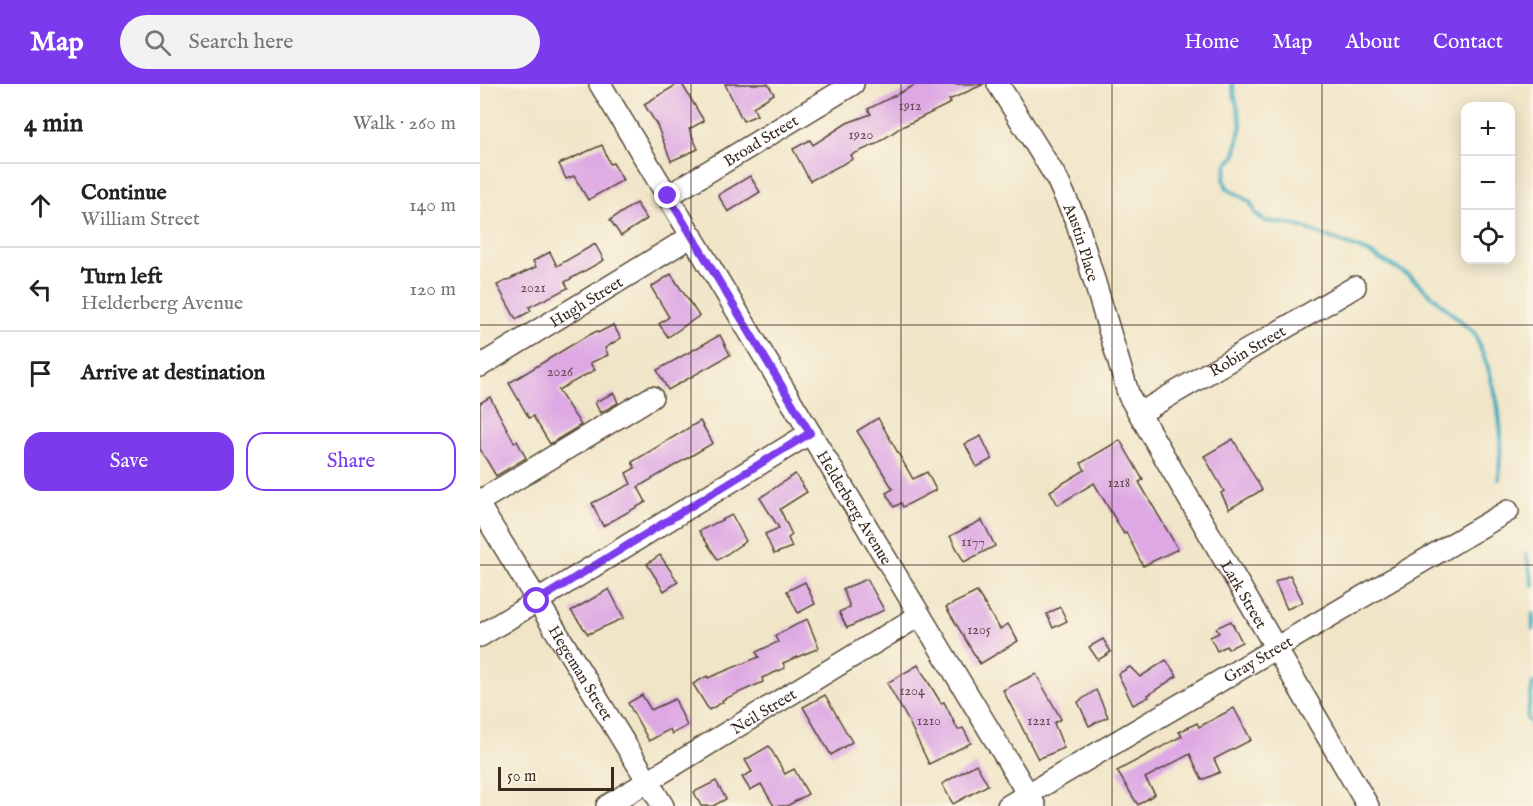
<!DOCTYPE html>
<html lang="en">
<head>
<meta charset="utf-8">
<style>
  :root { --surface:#fff; --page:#f2f2f2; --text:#222; --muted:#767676; --line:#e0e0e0; --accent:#7c3aed }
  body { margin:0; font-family:"IM FELL English",serif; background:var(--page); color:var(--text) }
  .controls { position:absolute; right:18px; top:18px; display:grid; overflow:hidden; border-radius:12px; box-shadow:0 3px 15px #0003 }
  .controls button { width:54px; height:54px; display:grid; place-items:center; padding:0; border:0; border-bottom:2px solid var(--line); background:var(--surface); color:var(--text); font:30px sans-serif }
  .scale { position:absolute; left:18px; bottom:15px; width:116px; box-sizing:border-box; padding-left:6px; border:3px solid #3b2a1e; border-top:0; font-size:16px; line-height:21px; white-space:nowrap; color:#3b2a1e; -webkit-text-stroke:4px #fcf5e5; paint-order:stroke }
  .stop { position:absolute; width:18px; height:18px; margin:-14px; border:4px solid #7c3aed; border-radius:50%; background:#fff }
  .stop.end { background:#7c3aed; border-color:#fff; box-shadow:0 2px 6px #0008 }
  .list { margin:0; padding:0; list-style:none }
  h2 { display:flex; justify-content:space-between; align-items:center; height:78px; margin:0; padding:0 24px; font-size:26px }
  h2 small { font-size:20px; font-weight:400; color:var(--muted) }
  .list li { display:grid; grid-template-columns:39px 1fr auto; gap:18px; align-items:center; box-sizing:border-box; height:84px; padding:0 24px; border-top:2px solid var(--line) }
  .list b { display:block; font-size:22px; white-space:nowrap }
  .list p { margin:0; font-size:20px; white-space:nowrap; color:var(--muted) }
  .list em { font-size:20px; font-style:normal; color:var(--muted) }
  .actions { display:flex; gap:12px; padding:18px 24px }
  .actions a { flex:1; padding:14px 0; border:2px solid var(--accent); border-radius:18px; text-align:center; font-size:21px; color:var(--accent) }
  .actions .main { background:var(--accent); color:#fff }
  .icon { flex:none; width:33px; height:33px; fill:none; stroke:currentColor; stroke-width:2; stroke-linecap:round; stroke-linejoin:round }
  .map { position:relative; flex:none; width:1053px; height:722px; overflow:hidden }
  header { display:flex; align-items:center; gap:36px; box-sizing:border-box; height:84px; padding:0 30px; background:var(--accent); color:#fff }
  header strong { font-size:28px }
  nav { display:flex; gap:33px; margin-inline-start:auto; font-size:21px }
  .search { width:420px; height:54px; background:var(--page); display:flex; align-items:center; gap:15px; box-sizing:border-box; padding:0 21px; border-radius:33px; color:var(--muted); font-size:22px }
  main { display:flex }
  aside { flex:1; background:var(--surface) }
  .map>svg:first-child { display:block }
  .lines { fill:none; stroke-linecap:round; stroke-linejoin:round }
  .stream { stroke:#3ea9be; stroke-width:4.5 }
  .building { fill:#dda8e4 }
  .minor-casing { stroke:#564637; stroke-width:24 }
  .minor { stroke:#fff; stroke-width:21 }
  .route { stroke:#7c3aed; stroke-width:8 }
  .grid { fill:none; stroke:#3b2a1e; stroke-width:1.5; stroke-opacity:0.55 }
  .labels { text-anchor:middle; stroke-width:4.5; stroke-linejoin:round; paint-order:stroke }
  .number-label { font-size:14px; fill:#644a50 }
  .street-label { font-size:16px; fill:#3b2a1e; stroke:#fcf5e5 }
</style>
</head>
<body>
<header>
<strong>Map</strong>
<div class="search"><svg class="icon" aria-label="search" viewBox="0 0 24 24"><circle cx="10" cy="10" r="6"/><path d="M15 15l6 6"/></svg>Search here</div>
<nav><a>Home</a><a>Map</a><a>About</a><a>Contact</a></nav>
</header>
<main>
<aside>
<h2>4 min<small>Walk · 260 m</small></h2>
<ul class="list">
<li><svg class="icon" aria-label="ahead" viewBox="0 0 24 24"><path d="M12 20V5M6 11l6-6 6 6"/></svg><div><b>Continue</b><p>William Street</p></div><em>140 m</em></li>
<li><svg class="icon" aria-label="left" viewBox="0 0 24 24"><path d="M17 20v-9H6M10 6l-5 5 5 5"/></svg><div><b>Turn left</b><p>Helderberg Avenue</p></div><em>120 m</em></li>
<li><svg class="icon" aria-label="arrive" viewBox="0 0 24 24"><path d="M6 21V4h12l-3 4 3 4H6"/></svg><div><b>Arrive at destination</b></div></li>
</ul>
<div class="actions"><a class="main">Save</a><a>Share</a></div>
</aside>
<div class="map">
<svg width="1053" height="722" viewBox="0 0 1053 722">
  <rect width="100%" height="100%" fill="#fcf5e5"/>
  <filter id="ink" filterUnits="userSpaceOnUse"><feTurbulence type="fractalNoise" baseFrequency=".0167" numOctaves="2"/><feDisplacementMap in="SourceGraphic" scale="12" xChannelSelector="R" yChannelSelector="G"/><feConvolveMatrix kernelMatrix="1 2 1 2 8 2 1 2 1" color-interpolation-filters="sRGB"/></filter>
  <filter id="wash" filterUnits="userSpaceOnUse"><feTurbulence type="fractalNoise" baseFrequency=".008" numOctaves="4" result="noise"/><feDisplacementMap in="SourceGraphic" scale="24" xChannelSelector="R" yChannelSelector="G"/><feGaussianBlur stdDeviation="1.35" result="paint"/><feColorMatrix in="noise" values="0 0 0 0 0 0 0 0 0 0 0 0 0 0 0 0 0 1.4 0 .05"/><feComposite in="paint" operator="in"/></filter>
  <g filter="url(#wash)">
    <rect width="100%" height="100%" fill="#f0e5c7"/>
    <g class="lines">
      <!-- stream -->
      <g class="stream">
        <polyline points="752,0 761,40 755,72 747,80 744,95 747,104 770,118 776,130 785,137 816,141 888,168 930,192 995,250 1009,286 1018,322 1021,350 1019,395"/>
        <polyline points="1046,470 1053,501"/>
        <polyline points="1053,530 1053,545"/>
        <polyline points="1053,599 1047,635 1053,641"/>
      </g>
    </g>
    <g id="blocks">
      <!-- building -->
      <g class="building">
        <polygon points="198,0 202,0 224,37 209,45 218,65 191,77 177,41 164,20"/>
        <polygon points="245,0 288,0 294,10 273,23 277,31 263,37"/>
        <polygon points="437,0 504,0 469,16 471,19 420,44 396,60 371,71 373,75 330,97 313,65 330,56 333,61 367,39 391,30 388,25"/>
        <polygon points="122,61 130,80 133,79 143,96 108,116 94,92 86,95 79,80"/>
        <polygon points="270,92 280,108 248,128 238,111"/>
        <polygon points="156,119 167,135 141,152 130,136"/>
        <polygon points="115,160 124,176 85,198 88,204 49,223 51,227 36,235 17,201 56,183 53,177 70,168 77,182"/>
        <polygon points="191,190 219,232 188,253 179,240 189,233 171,203"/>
        <polygon points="133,241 141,254 125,264 128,271 110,279 115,286 78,306 101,341 70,360 53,332 49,334 29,299 105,253 117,247 118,249"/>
        <polygon points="240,251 250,271 188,306 177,286"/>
        <polygon points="134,309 138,319 120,329 115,318"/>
        <polygon points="10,313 34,358 37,357 46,374 16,392 0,365 0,319"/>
        <polygon points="398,334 433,395 447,388 456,406 423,423 421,419 414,423 406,409 413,405 377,347"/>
        <polygon points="220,337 233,359 158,403 166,418 123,442 112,419 151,400 146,389 155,384 152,378"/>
        <polygon points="501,352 512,375 497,383 485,360"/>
        <polygon points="753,355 782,406 749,425 741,409 744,407 724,372"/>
        <polygon points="640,356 663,396 659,398 698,465 663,482 646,448 644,450 614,399 578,421 570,407 605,386 601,379"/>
        <polygon points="315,390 327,408 300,425 312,451 308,454 312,463 294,470 285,450 299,444 280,414"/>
        <polygon points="252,431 266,457 238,476 219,447"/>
        <polygon points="502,436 515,462 484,478 470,452"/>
        <polygon points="180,471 198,498 184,507 167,480"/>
        <polygon points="810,491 823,518 807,525 795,498"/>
        <polygon points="387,495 404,526 367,544 359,528 370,523 363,505"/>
        <polygon points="325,498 335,520 318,529 307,507"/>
        <polygon points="129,505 144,534 108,550 91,527"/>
        <polygon points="497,508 520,545 528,540 538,557 500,580 466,523"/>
        <polygon points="580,523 587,537 573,544 567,530"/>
        <polygon points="327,535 339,564 303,579 305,584 282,594 283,598 242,616 243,618 229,626 213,600 227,592 228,594 279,573 276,568 298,558 295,552"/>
        <polygon points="751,537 762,558 748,565 746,562 737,567 730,553 739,549 736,544"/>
        <polygon points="623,555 631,568 618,576 609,563"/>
        <polygon points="686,576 697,592 668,611 669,613 653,621 638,590 650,583 660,593"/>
        <polygon points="438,581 461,619 464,618 478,646 483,644 491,659 449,680 428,636 407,599"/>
        <polygon points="556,590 581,635 574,639 584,664 558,675 523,606"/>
        <polygon points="616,606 628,633 609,642 598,618"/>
        <polygon points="162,611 171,626 195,615 207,642 192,650 190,645 169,657 148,619"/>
        <polygon points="345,611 372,658 351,671 323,623"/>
        <polygon points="754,624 771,656 734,675 740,688 722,696 710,670 665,694 675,710 658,721 637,687 702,652 699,648 717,639 719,643"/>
        <polygon points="289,662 305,690 314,685 328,710 307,722 294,722 281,700 270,706 262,693 272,688 265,676"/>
        <polygon points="496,680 508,701 473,720 462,700"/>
        <polygon points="236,697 246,715 233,722 221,722 214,708"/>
      </g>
    </g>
  </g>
  <g filter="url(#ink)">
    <use href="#blocks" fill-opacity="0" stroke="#564637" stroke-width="1.5"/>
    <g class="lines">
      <!-- minor casing -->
      <g class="minor-casing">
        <g id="minor">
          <path id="s1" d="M 120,0 L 555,722"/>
          <path id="s2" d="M 518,0 L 577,95 L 597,139 L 649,312 L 888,722"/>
          <path id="s3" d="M 188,112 L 373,0"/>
          <path id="s4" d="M 0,282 L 212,152"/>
          <path id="s5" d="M 660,329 L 875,203"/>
          <polyline points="0,417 172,313"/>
          <path id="s6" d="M 0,423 L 183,722"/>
          <polyline points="0,552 330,349"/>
          <path id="s7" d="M 127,722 L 440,531"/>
          <path id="s8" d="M 528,722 L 1028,427"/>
        </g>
      </g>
      <!-- minor -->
      <use href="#minor" class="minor"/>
    </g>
  </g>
  <g class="lines" filter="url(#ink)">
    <!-- route -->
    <polyline class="route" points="57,517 330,349 188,112"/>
  </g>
  <!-- grid -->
  <path class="grid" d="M 211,0 L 211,722M 421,0 L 421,722M 632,0 L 632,722M 842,0 L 842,722M 0,241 L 1053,241M 0,481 L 1053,481"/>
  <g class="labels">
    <!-- number labels -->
    <g class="number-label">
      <text x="430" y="26">1912</text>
      <text x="381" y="55">1920</text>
      <text x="53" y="208">2021</text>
      <text x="80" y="292">2026</text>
      <text x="639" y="403">1218</text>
      <text x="493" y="462">1177</text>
      <text x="499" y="550">1205</text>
      <text x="432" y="611">1204</text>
      <text x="449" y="641">1210</text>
      <text x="559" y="641">1221</text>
    </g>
    <!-- street labels -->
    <g class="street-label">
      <text dy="6" stroke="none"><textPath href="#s3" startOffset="108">Broad Street</textPath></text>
      <text dy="6" stroke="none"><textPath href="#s2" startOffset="180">Austin Place</textPath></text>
      <text dy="6" stroke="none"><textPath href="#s4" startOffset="124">Hugh Street</textPath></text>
      <text dy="6" stroke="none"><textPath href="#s5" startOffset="124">Robin Street</textPath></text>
      <text dy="6" stroke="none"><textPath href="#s1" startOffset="494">Helderberg Avenue</textPath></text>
      <text dy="6" stroke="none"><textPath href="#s2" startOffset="570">Lark Street</textPath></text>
      <text dy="6" stroke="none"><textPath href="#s8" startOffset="290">Gray Street</textPath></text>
      <text dy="6" stroke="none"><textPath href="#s6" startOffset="194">Hegeman Street</textPath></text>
      <text dy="6" stroke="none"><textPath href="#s7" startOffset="183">Neil Street</textPath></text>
    </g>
  </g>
</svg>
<div class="controls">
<button>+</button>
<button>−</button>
<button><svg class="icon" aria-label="locate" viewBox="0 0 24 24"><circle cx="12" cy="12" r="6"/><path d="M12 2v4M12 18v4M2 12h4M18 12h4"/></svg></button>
</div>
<div class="scale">50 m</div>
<div class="stop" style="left:57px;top:517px"></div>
<div class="stop end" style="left:188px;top:112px"></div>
</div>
</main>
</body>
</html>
